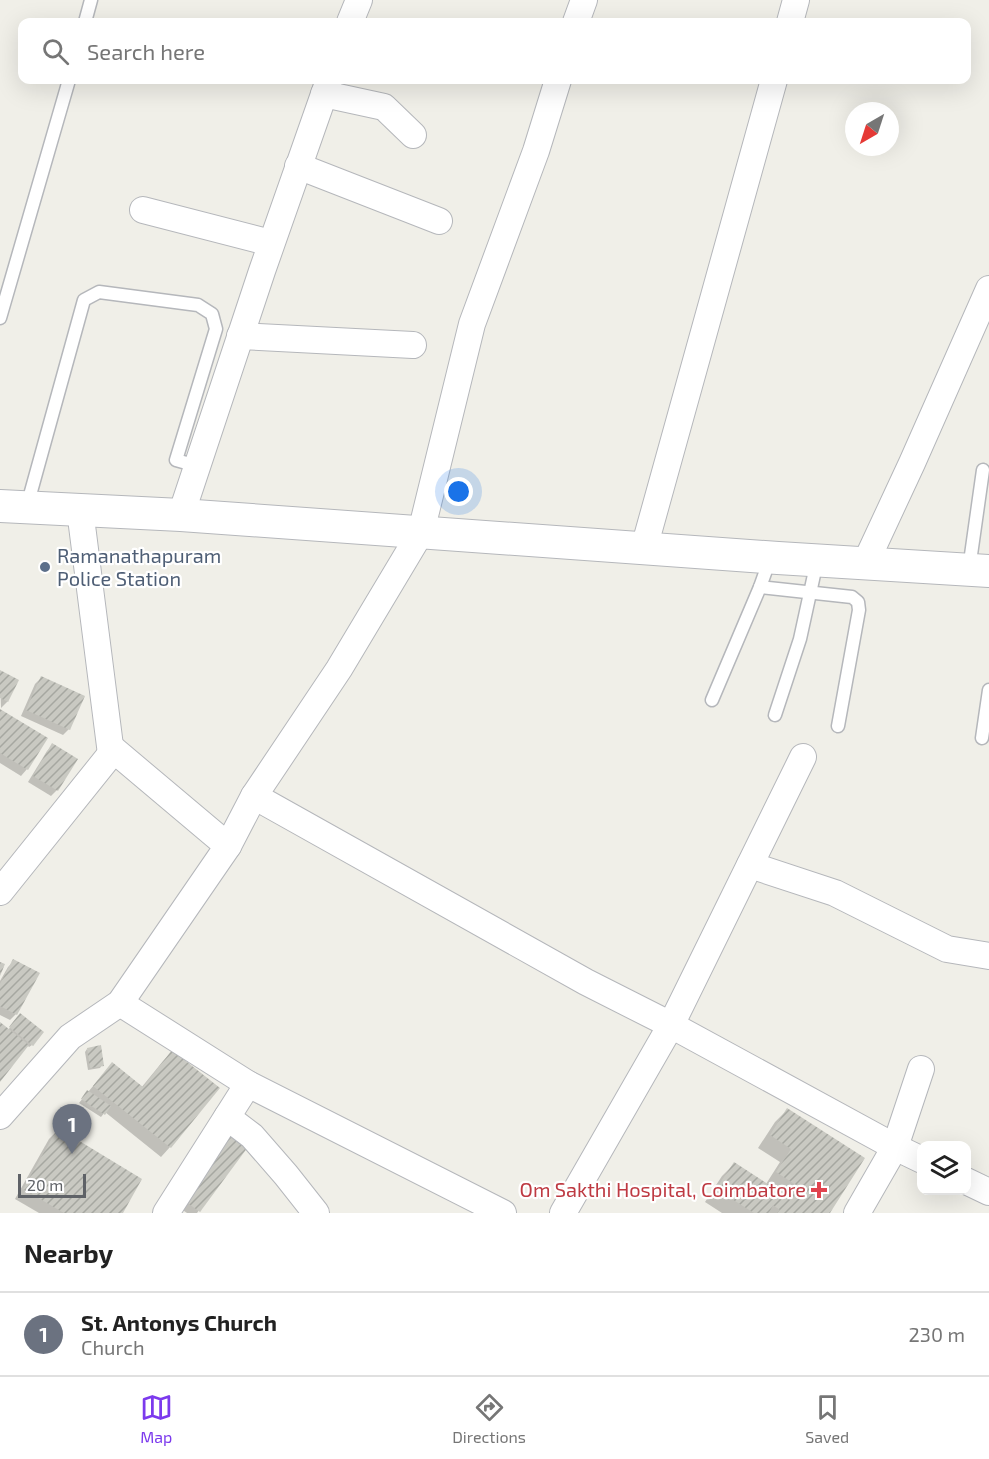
<!DOCTYPE html>
<html lang="en">
<head>
<meta charset="utf-8">
<style>
  :root { --surface:#fff; --page:#f6f6f6; --text:#222; --muted:#767676; --line:#e0e0e0; --accent:#7c3aed }
  body { margin:0; font-family:"Exo 2",sans-serif; background:var(--page); color:var(--text) }
  .controls { position:absolute; right:18px; bottom:18px; display:grid; overflow:hidden; border-radius:12px; box-shadow:0 6px 24px #0002 }
  .controls button { width:54px; height:54px; display:grid; place-items:center; padding:0; border:0; border-bottom:2px solid var(--line); background:var(--surface); color:var(--text); font:30px sans-serif }
  .compass { position:absolute; left:845px; top:102px; width:54px; height:54px; border-radius:50%; background:var(--surface); box-shadow:0 6px 24px #0002; rotate:219deg }
  .scale { position:absolute; left:18px; bottom:15px; width:68px; box-sizing:border-box; padding-left:6px; border:3px solid #5f6267; border-top:0; font-size:16px; line-height:21px; white-space:nowrap; color:#5f6267; -webkit-text-stroke:4px #fff; paint-order:stroke }
  .you { position:absolute; left:459px; top:492px; width:21px; height:21px; margin:-15px; border:4px solid #fff; border-radius:50%; background:#1a73e8; box-shadow:0 0 0 9px #1a73e833 }
  .badge { display:grid; place-items:center; width:39px; height:39px; border-radius:50%; background:var(--accent); color:#fff; font-size:20px; font-weight:700 }
  .pin { position:absolute; translate:-50% -50px; filter:drop-shadow(0 2px 3px #0008) }
  .pin::after { content:''; position:absolute; top:32px; width:21px; height:18px; background:inherit; clip-path:polygon(0 0,100% 0,50% 100%) }
  .list { margin:0; padding:0; list-style:none }
  h2 { display:flex; justify-content:space-between; align-items:center; height:78px; margin:0; padding:0 24px; font-size:26px }
  h2 small { font-size:20px; font-weight:400; color:var(--muted) }
  .list li { display:grid; grid-template-columns:39px 1fr auto; gap:18px; align-items:center; box-sizing:border-box; height:84px; padding:0 24px; border-top:2px solid var(--line) }
  .list b { display:block; font-size:22px; white-space:nowrap }
  .list p { margin:0; font-size:20px; white-space:nowrap; color:var(--muted) }
  .list em { font-size:20px; font-style:normal; color:var(--muted) }
  .icon { flex:none; width:33px; height:33px; fill:none; stroke:currentColor; stroke-width:2; stroke-linecap:round; stroke-linejoin:round }
  .map { position:relative; flex:none; width:989px; height:1213px; overflow:hidden }
  .search { position:absolute; background:var(--surface); box-shadow:0 6px 24px #0002; left:18px; right:18px; top:18px; height:66px; display:flex; align-items:center; gap:15px; box-sizing:border-box; padding:0 21px; border-radius:12px; color:var(--muted); font-size:22px }
  .sheet { height:162px; background:var(--surface) }
  nav { display:flex; justify-content:space-around; align-items:center; box-sizing:border-box; height:84px; border-top:2px solid var(--line); background:var(--surface); font-size:16px; color:var(--muted) }
  nav a { display:grid; justify-items:center; gap:3px }
  nav .on { color:var(--accent) }
  .map>svg:first-child { display:block }
  .shadow { fill:#0003 }
  .building { fill:url(#building-hatch) }
  .lines { fill:none; stroke-linecap:round; stroke-linejoin:round }
  .service-casing { stroke:#b5b7bb; stroke-width:15 }
  .minor-casing { stroke:#b5b7bb; stroke-width:28 }
  .tertiary-casing { stroke:#b5b7bb; stroke-width:34 }
  .service { stroke:#fff; stroke-width:12 }
  .minor { stroke:#fff; stroke-width:26 }
  .tertiary { stroke:#fff; stroke-width:32 }
  .service-dot { fill:#5c6f8a; stroke:#fff; stroke-width:2 }
  .health-dot { fill:#e0444e; stroke:#fff; stroke-width:2 }
  .labels { text-anchor:middle; stroke-width:4.5; stroke-linejoin:round; paint-order:stroke }
  .service-label { font-size:20px; fill:#4e5e75; stroke:#fff; text-anchor:start }
  .health-label { font-size:20px; fill:#be3a42; stroke:#fff; text-anchor:end }
</style>
</head>
<body>
<div class="map">
<svg width="989" height="1213" viewBox="0 0 989 1213">
  <defs>
    <pattern id="building-hatch" width="6" height="6" patternUnits="userSpaceOnUse" patternTransform="scale(1.5)"><rect width="6" height="6" fill="#c9c9c2"/><path d="M-1 1l2-2M0 6l6-6M5 7l2-2" fill="none" stroke="#a6a7a1"/></pattern>
  </defs>
  <rect width="100%" height="100%" fill="#f0efe8"/>
  <!-- shadow -->
  <g class="shadow">
    <polygon points="0,672 17,681 7,702 1,708"/>
    <polygon points="41,678 69,729 63,735 21,716 35,684"/>
    <polygon points="0,712 45,739 27,769 21,776 0,763"/>
    <polygon points="53,745 57,790 51,796 28,782 47,751"/>
    <polygon points="14,961 16,1014 10,1020 0,1015 0,981 8,967"/>
    <polygon points="18,1018 32,1045 29,1047 27,1045 0,1080 0,1024 8,1030"/>
    <polygon points="87,1049 102,1065 100,1068 88,1070 85,1052"/>
    <polygon points="172,1052 218,1088 170,1147 161,1157 105,1112 101,1117 79,1103 103,1074 141,1088 163,1061"/>
    <polygon points="787,1110 828,1213 722,1213 705,1202 722,1176 734,1164 766,1184 780,1162 758,1148 775,1122"/>
    <polygon points="58,1130 121,1213 39,1213 15,1199 49,1139"/>
    <polygon points="246,1148 197,1213 187,1213 177,1206"/>
  </g>
  <!-- building -->
  <g class="building">
    <polygon points="0,670 19,680 8,702 0,698"/>
    <polygon points="41,676 85,696 70,730 26,710"/>
    <polygon points="0,709 48,738 28,770 0,753"/>
    <polygon points="52,743 78,759 58,791 33,776"/>
    <polygon points="13,959 40,973 17,1015 0,1006 0,984"/>
    <polygon points="0,962 5,964 0,976"/>
    <polygon points="20,1013 44,1032 33,1046 9,1027"/>
    <polygon points="0,1022 29,1045 0,1082"/>
    <polygon points="101,1045 104,1066 90,1068 87,1048"/>
    <polygon points="172,1050 220,1088 171,1148 93,1086 112,1062 143,1087"/>
    <polygon points="87,1090 111,1106 105,1115 81,1099"/>
    <polygon points="787,1108 865,1158 830,1213 777,1213 780,1210 773,1205 769,1213 754,1213 716,1189 734,1162 788,1197 796,1185 776,1172 791,1149 770,1135"/>
    <polygon points="58,1128 142,1179 123,1213 64,1213 23,1189"/>
    <polygon points="231,1135 248,1147 200,1212 182,1199"/>
  </g>
  <g class="lines">
    <!-- service casing -->
    <g class="service-casing">
      <g id="service">
        <polyline points="85,22 91,0"/>
        <polyline points="0,318 69,80"/>
        <polyline points="27,506 84,300 99,292 198,305 212,314 216,329 176,460 197,466"/>
        <polyline points="969,569 983,470"/>
        <polyline points="760,587 852,597 858,602 859,610 838,726"/>
        <polyline points="712,700 760,587 770,559"/>
        <polyline points="775,715 800,639 817,561"/>
        <polyline points="982,738 989,690"/>
      </g>
    </g>
    <!-- minor casing -->
    <g class="minor-casing">
      <g id="minor">
        <polyline points="350,22 359,0"/>
        <polyline points="576,22 584,0"/>
        <polyline points="790,22 796,0"/>
        <polyline points="324,94 384,107 413,135"/>
        <polyline points="298,166 439,221"/>
        <polyline points="143,210 271,243"/>
        <polyline points="240,336 413,345"/>
        <polyline points="80,510 111,754"/>
        <polyline points="181,515 262,271 329,80"/>
        <polyline points="644,548 774,80"/>
        <polyline points="865,564 912,463 989,289"/>
        <polyline points="254,796 586,982 671,1025 895,1147 922,1160"/>
        <polyline points="750,865 835,893 947,949 989,956"/>
        <polyline points="0,892 114,750 228,846"/>
        <polyline points="120,1003 248,1084 503,1213"/>
        <polyline points="0,1116 70,1037 120,1003 228,846 254,796 339,669 421,532 472,324 536,151 558,80"/>
        <polyline points="227,1117 252,1136 286,1175 316,1213"/>
        <polyline points="966,1181 989,1192"/>
        <polyline points="166,1213 248,1084"/>
        <polyline points="563,1213 671,1025 803,757"/>
        <polyline points="857,1213 895,1147 921,1069"/>
      </g>
    </g>
    <!-- tertiary casing -->
    <g class="tertiary-casing">
      <polyline id="tertiary" points="0,506 181,515 778,558 989,571"/>
    </g>
    <!-- service -->
    <use href="#service" class="service"/>
    <!-- minor -->
    <use href="#minor" class="minor"/>
    <!-- tertiary -->
    <use href="#tertiary" class="tertiary"/>
  </g>
  <!-- markers -->
  <circle class="service-dot" cx="45" cy="567" r="6"/>
  <path class="health-dot" d="M816 1181h6v6h6v6h-6v6h-6v-6h-6v-6h6z"/>
  <g class="labels">
    <!-- service labels -->
    <g class="service-label">
      <text x="57" y="563">Ramanathapuram<tspan x="57" dy="23">Police Station</tspan></text>
    </g>
    <!-- health labels -->
    <g class="health-label">
      <text x="806" y="1197">Om Sakthi Hospital, Coimbatore</text>
    </g>
  </g>
</svg>
<div class="controls">
<button><svg class="icon" aria-label="layers" viewBox="0 0 24 24"><path d="M12 4l9 5-9 5-9-5zM3 14l9 5 9-5"/></svg></button>
</div>
<svg class="compass" viewBox="-18 -18 36 36"><path d="M0-13l5 13h-10z" fill="#e53935"/><path d="M0 13l5-13h-10z" fill="#767676"/></svg>
<div class="scale">20 m</div>
<div class="you"></div>
<div class="pin badge" style="left:72px;top:1154px;background:#6b7280">1</div>
<div class="search"><svg class="icon" aria-label="search" viewBox="0 0 24 24"><circle cx="10" cy="10" r="6"/><path d="M15 15l6 6"/></svg>Search here</div>
</div>
<section class="sheet">
<h2>Nearby<small></small></h2>
<ul class="list">
<li><span class="badge" style="background:#6b7280">1</span><div><b>St. Antonys Church</b><p>Church</p></div><em>230 m</em></li>
</ul>
</section>
<nav>
<a class="on"><svg class="icon" aria-label="map" viewBox="0 0 24 24"><path d="M3 6l6-2 6 2 6-2v14l-6 2-6-2-6 2zM9 4v14M15 6v14"/></svg>Map</a>
<a><svg class="icon" aria-label="directions" viewBox="0 0 24 24"><path d="M12 3l9 9-9 9-9-9zM9 14v-3h6M13 9l2 2-2 2"/></svg>Directions</a>
<a><svg class="icon" aria-label="saved" viewBox="0 0 24 24"><path d="M7 4h10v16l-5-4-5 4z"/></svg>Saved</a>
</nav>
</body>
</html>
